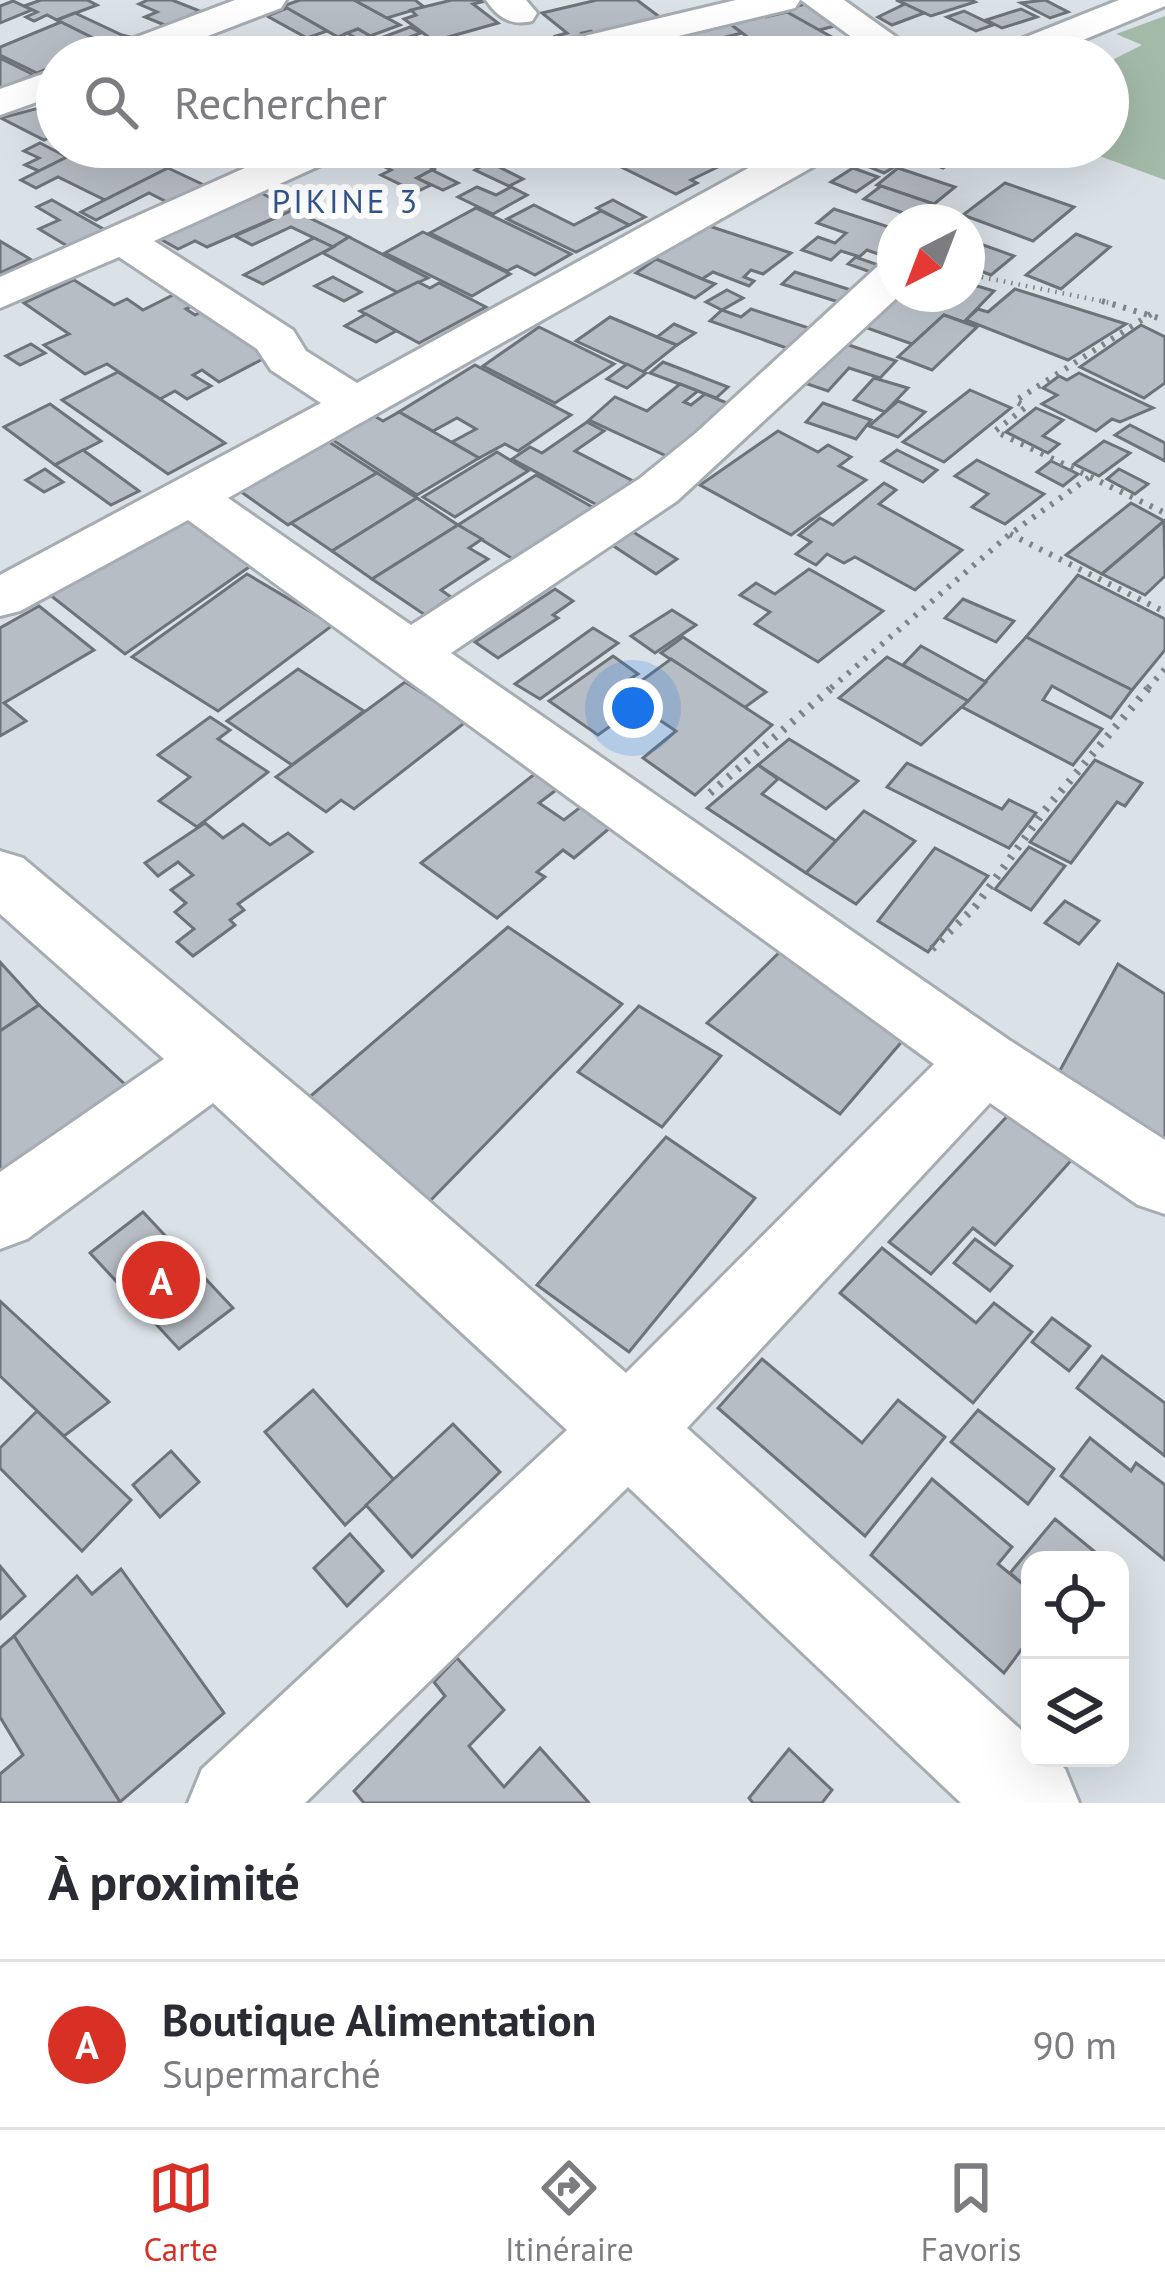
<!DOCTYPE html>
<html lang="fr">
<head>
<meta charset="utf-8">
<style>
  :root { --surface:#fff; --page:#f2f2f3; --text:#2b2b33; --muted:#7c7c81; --line:#e1e1e2; --accent:#d93025 }
  body { margin:0; font-family:"PT Sans",sans-serif; background:var(--page); color:var(--text) }
  .controls { position:absolute; right:36px; bottom:36px; display:grid; overflow:hidden; border-radius:24px; box-shadow:0 12px 48px #0002 }
  .controls button { width:108px; height:108px; display:grid; place-items:center; padding:0; border:0; border-bottom:3px solid var(--line); background:var(--surface); color:var(--text); font:60px sans-serif }
  .compass { position:absolute; left:877px; top:204px; width:108px; height:108px; border-radius:50%; background:var(--surface); box-shadow:0 12px 48px #0002; rotate:222deg }
  .you { position:absolute; left:633px; top:708px; width:42px; height:42px; margin:-30px; border:9px solid #fff; border-radius:50%; background:#1a73e8; box-shadow:0 0 0 18px #1a73e833 }
  .badge { display:grid; place-items:center; width:78px; height:78px; border-radius:50%; background:var(--accent); color:#fff; font-size:39px; font-weight:700 }
  .pin { position:absolute; translate:-50% -50%; border:6px solid #fff; box-shadow:0 3px 12px #0006 }
  .list { margin:0; padding:0; list-style:none }
  h2 { display:flex; justify-content:space-between; align-items:center; height:156px; margin:0; padding:0 48px; font-size:51px }
  h2 small { font-size:39px; font-weight:400; color:var(--muted) }
  .list li { display:grid; grid-template-columns:78px 1fr auto; gap:36px; align-items:center; box-sizing:border-box; height:168px; padding:0 48px; border-top:3px solid var(--line) }
  .list b { display:block; font-size:45px; white-space:nowrap }
  .list p { margin:0; font-size:39px; white-space:nowrap; color:var(--muted) }
  .list em { font-size:39px; font-style:normal; color:var(--muted) }
  .icon { flex:none; width:66px; height:66px; fill:none; stroke:currentColor; stroke-width:2; stroke-linecap:round; stroke-linejoin:round }
  .map { position:relative; flex:none; width:1165px; height:1803px; overflow:hidden }
  .search { position:absolute; background:var(--surface); box-shadow:0 12px 48px #0002; left:36px; right:36px; top:36px; height:132px; display:flex; align-items:center; gap:30px; box-sizing:border-box; padding:0 42px; border-radius:66px; color:var(--muted); font-size:45px }
  .sheet { height:324px; background:var(--surface) }
  nav { display:flex; justify-content:space-around; align-items:center; box-sizing:border-box; height:168px; border-top:3px solid var(--line); background:var(--surface); font-size:33px; color:var(--muted) }
  nav a { display:grid; justify-items:center; gap:6px }
  nav .on { color:var(--accent) }
  .map>svg:first-child { display:block }
  .green { fill:#a4baa9 }
  .building { fill:#b7bdc4; stroke:#6d7379; stroke-width:3 }
  .lines { fill:none; stroke-linecap:round; stroke-linejoin:round }
  .minor-casing { stroke:#a6acb3; stroke-width:6 }
  .path-far2 { stroke:#7e8386; stroke-width:4.5; stroke-dasharray:1.5 6; stroke-linecap:butt }
  .path-far1 { stroke:#7e8386; stroke-width:6; stroke-dasharray:3 8; stroke-linecap:butt }
  .path { stroke:#7e8386; stroke-width:8; stroke-dasharray:3 9; stroke-linecap:butt }
  .minor { fill:#fff; fill-rule:evenodd }
  .labels { text-anchor:middle; stroke-width:12; stroke-linejoin:round; paint-order:stroke }
  .far-neighbourhood-label { font-size:33px; letter-spacing:3px; fill:#31558c; stroke:#fff }
</style>
</head>
<body>
<div class="map">
<svg width="1165" height="1803" viewBox="0 0 1165 1803">
  <rect width="100%" height="100%" fill="#dae1e7"/>
  <!-- green -->
  <polygon class="green" points="1165,16 1165,180 1075,147 1108,147 1108,62 1142,45 1116,34"/>
  <!-- building -->
  <g class="building">
    <polygon points="41,0 87,0 97,5 57,20 47,15 34,21 26,17 37,12 24,6"/>
    <polygon points="148,0 172,0 200,11 167,26 145,17 157,12 139,4"/>
    <polygon points="300,0 354,0 400,25 370,36 358,29 338,37 283,6"/>
    <polygon points="354,0 415,0 424,7 387,18"/>
    <polygon points="452,0 490,0 473,4 498,23 434,41 404,19 416,15 411,10"/>
    <polygon points="597,0 637,0 665,21 597,36 591,31 582,33 587,38 565,43 556,36 567,33 542,13"/>
    <polygon points="896,0 971,0 975,2 931,16"/>
    <polygon points="1045,0 1068,12 1050,18 1021,3"/>
    <polygon points="13,1 32,10 0,23 0,6"/>
    <polygon points="812,2 845,23 816,31 784,10"/>
    <polygon points="905,4 924,13 892,25 878,17"/>
    <polygon points="287,8 327,31 307,38 267,16"/>
    <polygon points="1021,9 1037,17 1002,28 986,20"/>
    <polygon points="754,10 766,17 787,12 837,40 773,56 722,18"/>
    <polygon points="964,11 993,25 976,31 947,17"/>
    <polygon points="75,13 122,35 142,40 109,46 57,20"/>
    <polygon points="725,20 742,33 684,47 668,34"/>
    <polygon points="61,22 109,46 81,57 57,57 57,65 37,73 0,55 0,47"/>
    <polygon points="410,27 421,33 362,54 342,43 356,38 347,33 358,29 370,36 362,39 368,43"/>
    <polygon points="668,34 698,57 635,57 618,44"/>
    <polygon points="241,41 267,57 221,57 213,52"/>
    <polygon points="0,58 34,75 0,89"/>
    <polygon points="39,108 57,117 44,126 57,134 44,140 1,118"/>
    <polygon points="40,143 67,157 39,171 25,165 39,158 24,151"/>
    <polygon points="87,147 117,147 168,168 105,200 58,177 36,188 21,180"/>
    <polygon points="376,147 442,147 459,155 426,165 434,169 417,178 431,185 416,192 381,175 391,170 360,155"/>
    <polygon points="617,147 698,147 728,162 691,180 697,183 676,194 599,156"/>
    <polygon points="726,147 782,147 752,160"/>
    <polygon points="849,147 881,147 909,158 884,173 838,154"/>
    <polygon points="919,147 937,153 946,147 972,150 943,168 908,154"/>
    <polygon points="489,162 523,179 509,186 475,170"/>
    <polygon points="168,168 204,185 169,203 149,193 96,220 81,212"/>
    <polygon points="853,168 878,177 856,192 831,182"/>
    <polygon points="898,168 955,187 934,204 877,185"/>
    <polygon points="432,170 458,183 443,190 417,178"/>
    <polygon points="1005,183 1074,207 1033,241 963,215"/>
    <polygon points="881,186 934,204 917,218 864,199"/>
    <polygon points="477,187 496,195 511,187 527,195 493,214 458,197"/>
    <polygon points="254,189 293,210 207,247 195,241 178,249 157,237"/>
    <polygon points="52,200 105,230 69,247 39,229 59,220 37,207"/>
    <polygon points="613,200 645,217 629,225 597,208"/>
    <polygon points="534,205 574,225 601,211 629,225 576,252 507,219"/>
    <polygon points="476,208 571,254 535,275 517,266 507,271 430,233"/>
    <polygon points="834,209 895,229 895,260 867,250 858,258 887,268 879,275 848,264 857,256 841,251 831,260 802,250 818,237 835,243 846,233 817,223"/>
    <polygon points="293,210 349,237 333,247 291,227 252,245 235,236"/>
    <polygon points="706,225 791,253 763,274 751,270 744,277 754,281 749,286 713,272 702,279 648,256"/>
    <polygon points="423,232 510,274 472,296 385,253"/>
    <polygon points="1076,234 1110,247 1061,289 1026,275"/>
    <polygon points="349,237 428,278 397,292 323,253"/>
    <polygon points="314,238 333,247 263,284 244,275"/>
    <polygon points="0,241 30,259 0,273"/>
    <polygon points="972,241 1014,256 991,275 967,266 967,245"/>
    <polygon points="656,259 702,279 715,284 695,298 636,273"/>
    <polygon points="795,272 860,293 848,305 782,284"/>
    <polygon points="333,277 361,292 344,301 315,286"/>
    <polygon points="74,280 114,305 127,299 143,310 183,290 201,301 186,309 195,315 210,307 278,351 219,382 202,370 193,375 211,386 187,399 175,391 160,399 107,364 85,374 44,345 69,334 24,303"/>
    <polygon points="418,282 430,288 439,283 486,307 419,343 360,311"/>
    <polygon points="895,283 895,294 967,294 967,283 994,291 964,322 944,315 912,344 853,323"/>
    <polygon points="1015,289 1126,324 1068,360 966,320 978,309 988,312"/>
    <polygon points="727,290 743,298 722,310 706,302"/>
    <polygon points="751,309 821,332 798,352 710,321 722,310 741,317"/>
    <polygon points="366,314 396,331 376,342 345,326"/>
    <polygon points="944,315 977,327 932,370 898,357"/>
    <polygon points="610,317 657,337 677,345 643,372 576,341"/>
    <polygon points="674,324 695,333 677,345 657,337"/>
    <polygon points="1141,325 1165,337 1165,383 1144,398 1080,367"/>
    <polygon points="539,327 614,364 555,403 483,366"/>
    <polygon points="831,339 896,361 880,378 849,368 828,391 793,379"/>
    <polygon points="31,344 45,353 20,365 6,356"/>
    <polygon points="663,362 728,387 716,398 650,373"/>
    <polygon points="627,364 646,373 627,388 607,379"/>
    <polygon points="475,365 571,415 518,451 505,444 479,458 452,442 476,429 457,418 433,431 399,412"/>
    <polygon points="118,372 160,399 225,443 168,474 62,400"/>
    <polygon points="1079,373 1153,408 1120,422 1112,419 1096,431 1042,404 1057,395 1043,388 1059,376 1067,380"/>
    <polygon points="874,378 908,388 885,412 854,400"/>
    <polygon points="680,384 698,391 684,402 691,405 705,394 739,408 673,459 589,420 615,397 647,411"/>
    <polygon points="970,390 1011,408 944,462 903,442"/>
    <polygon points="898,401 925,412 898,437 869,426"/>
    <polygon points="823,403 871,420 856,439 806,422"/>
    <polygon points="50,404 101,441 55,465 4,427"/>
    <polygon points="1036,408 1063,420 1043,436 1059,444 1048,453 1006,432"/>
    <polygon points="399,412 479,458 417,495 328,437 371,414 383,421"/>
    <polygon points="587,422 604,431 575,451 633,481 599,506 512,459 530,447 542,453"/>
    <polygon points="1130,425 1165,443 1165,461 1115,435"/>
    <polygon points="778,431 818,452 828,445 851,457 839,466 866,480 791,535 700,485"/>
    <polygon points="326,440 377,473 288,525 237,489"/>
    <polygon points="1104,441 1130,453 1099,476 1074,464"/>
    <polygon points="83,450 139,491 111,505 55,465"/>
    <polygon points="897,450 937,470 923,482 882,461"/>
    <polygon points="497,452 528,471 455,517 423,497"/>
    <polygon points="977,460 1044,494 1005,524 972,507 988,494 955,476"/>
    <polygon points="1051,461 1078,474 1063,486 1037,472"/>
    <polygon points="45,469 63,482 44,492 26,480"/>
    <polygon points="1119,469 1148,484 1135,494 1107,479"/>
    <polygon points="377,473 417,498 332,551 291,523"/>
    <polygon points="536,475 594,508 516,561 458,525"/>
    <polygon points="884,483 896,490 879,504 962,550 915,590 855,557 844,563 827,554 816,565 796,554 811,542 799,535 820,518 833,525"/>
    <polygon points="417,498 458,525 372,579 332,551"/>
    <polygon points="1131,503 1164,521 1102,574 1066,555"/>
    <polygon points="182,517 252,565 125,654 45,591"/>
    <polygon points="1164,521 1165,576 1145,595 1102,574"/>
    <polygon points="458,525 482,539 469,548 488,559 441,590 451,597 425,615 372,579"/>
    <polygon points="633,532 677,559 656,574 612,545"/>
    <polygon points="809,569 883,611 818,662 755,624 770,612 740,595 756,583 775,594"/>
    <polygon points="247,574 333,625 218,711 132,657"/>
    <polygon points="1078,575 1165,619 1165,650 1132,690 1026,637"/>
    <polygon points="555,589 573,601 553,615 558,618 498,658 475,642"/>
    <polygon points="963,599 1014,621 996,642 945,618"/>
    <polygon points="39,606 94,650 4,703 26,721 0,736 0,628"/>
    <polygon points="672,610 696,625 655,653 631,636"/>
    <polygon points="593,628 618,643 540,699 515,684"/>
    <polygon points="683,637 766,692 744,708 661,653"/>
    <polygon points="1026,637 1132,690 1111,718 1052,686 1043,700 1102,729 1073,765 962,707"/>
    <polygon points="921,646 986,682 968,701 903,665"/>
    <polygon points="613,656 638,674 614,689 638,706 598,735 549,701"/>
    <polygon points="887,657 968,701 921,745 839,698"/>
    <polygon points="671,659 772,725 695,795 643,758 676,731 622,695"/>
    <polygon points="298,669 364,711 292,765 227,721"/>
    <polygon points="405,682 467,721 354,809 341,800 326,812 276,777"/>
    <polygon points="210,717 230,730 218,739 268,772 197,827 159,801 190,777 158,755"/>
    <polygon points="789,739 858,781 826,809 758,765"/>
    <polygon points="1095,760 1142,783 1125,806 1117,802 1071,863 1030,842"/>
    <polygon points="907,763 1002,809 1009,800 1036,813 1009,848 887,787"/>
    <polygon points="758,765 778,779 762,794 836,841 806,873 707,808"/>
    <polygon points="541,769 564,784 539,803 564,820 587,802 617,822 574,858 563,850 537,872 545,877 497,918 421,863"/>
    <polygon points="864,811 915,841 856,904 806,873"/>
    <polygon points="205,823 223,838 243,824 270,845 288,833 312,852 238,904 244,910 230,920 235,925 193,956 177,942 194,929 175,912 186,903 171,890 193,875 178,862 158,876 145,863"/>
    <polygon points="1029,847 1065,866 1031,910 995,889"/>
    <polygon points="935,848 988,876 928,952 878,921"/>
    <polygon points="1065,901 1099,921 1079,944 1045,923"/>
    <polygon points="508,927 622,1004 429,1202 306,1100"/>
    <polygon points="791,941 916,1025 840,1114 707,1023"/>
    <polygon points="0,962 39,1005 0,1031"/>
    <polygon points="1118,964 1165,994 1165,1145 1058,1074"/>
    <polygon points="39,1005 129,1088 0,1179 0,1031"/>
    <polygon points="639,1006 721,1056 662,1127 578,1072"/>
    <polygon points="1014,1109 1076,1155 995,1245 973,1228 931,1274 889,1242"/>
    <polygon points="666,1137 755,1198 629,1352 537,1285"/>
    <polygon points="143,1212 233,1308 179,1349 90,1253"/>
    <polygon points="975,1239 1012,1266 990,1291 954,1263"/>
    <polygon points="882,1248 976,1323 994,1303 1032,1332 973,1403 840,1293"/>
    <polygon points="0,1301 109,1402 64,1436 0,1376"/>
    <polygon points="1052,1318 1090,1346 1069,1371 1032,1342"/>
    <polygon points="1102,1356 1165,1403 1165,1456 1077,1388"/>
    <polygon points="762,1359 862,1443 898,1400 945,1437 865,1536 718,1408"/>
    <polygon points="313,1390 394,1480 345,1525 265,1432"/>
    <polygon points="978,1410 1054,1469 1028,1504 951,1442"/>
    <polygon points="37,1411 131,1500 82,1551 0,1468 0,1448"/>
    <polygon points="453,1424 500,1472 412,1557 366,1505"/>
    <polygon points="1090,1438 1131,1471 1136,1463 1165,1485 1165,1560 1061,1476"/>
    <polygon points="171,1451 199,1482 160,1517 133,1485"/>
    <polygon points="932,1479 1012,1547 998,1564 1030,1590 1030,1638 1004,1673 871,1555"/>
    <polygon points="1055,1519 1095,1552 1088,1560 1030,1560 1030,1590 1010,1573"/>
    <polygon points="350,1534 383,1571 347,1606 314,1568"/>
    <polygon points="0,1566 25,1596 0,1619"/>
    <polygon points="121,1569 224,1713 120,1802 14,1636 77,1576 92,1594"/>
    <polygon points="14,1636 120,1802 119,1803 0,1803 0,1774 23,1755 0,1717 0,1648"/>
    <polygon points="457,1658 504,1710 469,1746 504,1787 540,1748 589,1803 364,1803 354,1791 445,1696 434,1682"/>
    <polygon points="789,1749 832,1790 822,1803 753,1803 749,1798"/>
  </g>
  <g class="lines">
    <!-- minor casing -->
    <g class="minor-casing">
      <g id="minor">
        <polygon points="235,0 286,0 281,8 153,57 99,57 105,49"/>
        <path d="M 486,0 L 526,0 L 537,13 L 532,21 C 511,26 498,18 486,0 Z"/>
        <polygon points="736,0 800,0 795,8 591,57 524,57 530,49"/>
        <polygon points="801,0 844,0 924,57 879,57"/>
        <polygon points="1119,0 1165,0 1165,6 1042,57 990,57 996,49"/>
        <polygon points="57,69 57,95 0,115 0,89"/>
        <polygon points="292,147 347,147 341,156 154,241 293,330 306,351 357,383 787,147 838,147 832,156 228,498 411,625 639,479 696,433 879,265 895,261 895,294 901,294 677,501 451,653 1009,1040 1165,1140 1165,1214 1138,1205 990,1103 687,1428 1030,1738 1030,1758 1053,1758 1065,1769 1079,1803 961,1803 628,1487 305,1803 188,1803 202,1769 567,1430 213,1103 27,1239 0,1249 0,1172 164,1059 0,914 0,851 23,858 329,1114 626,1373 934,1064 188,520 20,611 0,616 0,575 321,403 271,370 257,349 119,257 0,308 0,277"/>
      </g>
    </g>
    <!-- path-far2 -->
    <polyline class="path-far2" points="967,274 1116,304"/>
    <!-- path-far1 -->
    <g class="path-far1">
      <polyline points="1102,301 1165,320"/>
      <polyline points="1151,314 1015,401 1026,407 995,431 1165,513"/>
      <polyline points="1010,534 1165,612"/>
      <polyline points="831,688 1010,534 1091,476"/>
      <polyline points="1148,688 1165,669"/>
    </g>
    <!-- path -->
    <g class="path">
      <polyline points="710,793 835,685"/>
      <polyline points="932,949 975,907 1045,810 1151,685"/>
    </g>
    <!-- minor -->
    <use href="#minor" class="minor"/>
  </g>
  <g class="labels">
    <!-- far-neighbourhood labels -->
    <g class="far-neighbourhood-label">
      <text x="346" y="213">PIKINE 3</text>
    </g>
  </g>
</svg>
<div class="controls">
<button><svg class="icon" aria-label="locate" viewBox="0 0 24 24"><circle cx="12" cy="12" r="6"/><path d="M12 2v4M12 18v4M2 12h4M18 12h4"/></svg></button>
<button><svg class="icon" aria-label="layers" viewBox="0 0 24 24"><path d="M12 4l9 5-9 5-9-5zM3 14l9 5 9-5"/></svg></button>
</div>
<svg class="compass" viewBox="-18 -18 36 36"><path d="M0-13l5 13h-10z" fill="#e53935"/><path d="M0 13l5-13h-10z" fill="#7c7c81"/></svg>
<div class="you"></div>
<div class="pin badge" style="left:161px;top:1280px">A</div>
<div class="search"><svg class="icon" aria-label="search" viewBox="0 0 24 24"><circle cx="10" cy="10" r="6"/><path d="M15 15l6 6"/></svg>Rechercher</div>
</div>
<section class="sheet">
<h2>À proximité<small></small></h2>
<ul class="list">
<li><span class="badge">A</span><div><b>Boutique Alimentation</b><p>Supermarché</p></div><em>90 m</em></li>
</ul>
</section>
<nav>
<a class="on"><svg class="icon" aria-label="map" viewBox="0 0 24 24"><path d="M3 6l6-2 6 2 6-2v14l-6 2-6-2-6 2zM9 4v14M15 6v14"/></svg>Carte</a>
<a><svg class="icon" aria-label="directions" viewBox="0 0 24 24"><path d="M12 3l9 9-9 9-9-9zM9 14v-3h6M13 9l2 2-2 2"/></svg>Itinéraire</a>
<a><svg class="icon" aria-label="saved" viewBox="0 0 24 24"><path d="M7 4h10v16l-5-4-5 4z"/></svg>Favoris</a>
</nav>
</body>
</html>
